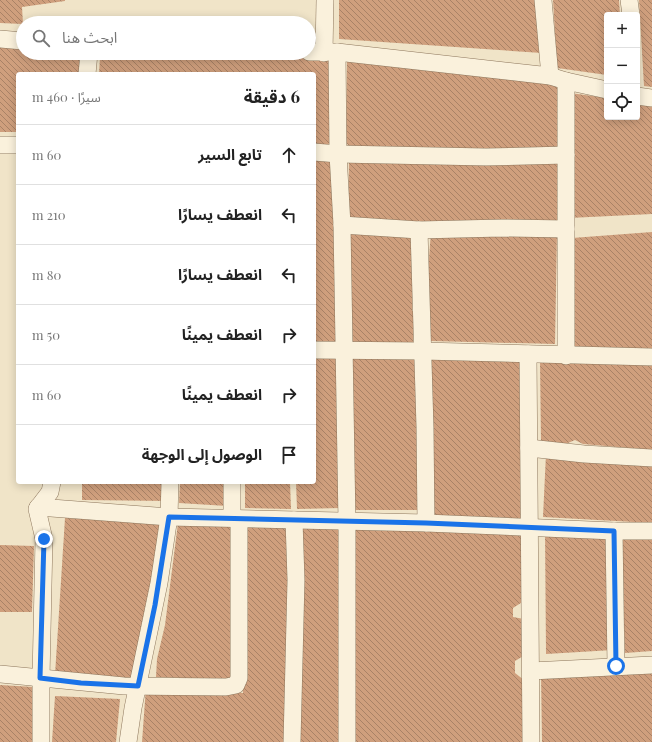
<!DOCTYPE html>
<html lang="ar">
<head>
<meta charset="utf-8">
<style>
  :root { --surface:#fff; --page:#f6f6f6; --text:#222; --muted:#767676; --line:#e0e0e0 }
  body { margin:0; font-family:"Playfair Display","Noto Sans Arabic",serif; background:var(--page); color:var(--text); direction:rtl }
  .controls { position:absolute; right:12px; top:12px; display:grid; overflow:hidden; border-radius:4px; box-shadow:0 2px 10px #0003 }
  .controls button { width:36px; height:36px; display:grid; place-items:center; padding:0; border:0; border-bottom:1px solid var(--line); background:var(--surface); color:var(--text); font:20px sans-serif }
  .stop { position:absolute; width:12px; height:12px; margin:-9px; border:3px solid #1a73e8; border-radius:50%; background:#fff }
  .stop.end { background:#1a73e8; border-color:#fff; box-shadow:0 1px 4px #0008 }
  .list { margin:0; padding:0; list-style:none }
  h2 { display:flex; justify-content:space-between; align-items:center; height:52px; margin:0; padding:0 16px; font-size:17px }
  h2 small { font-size:13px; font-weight:400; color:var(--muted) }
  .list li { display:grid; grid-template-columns:26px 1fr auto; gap:12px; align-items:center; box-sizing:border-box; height:60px; padding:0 16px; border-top:1px solid var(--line) }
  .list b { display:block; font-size:15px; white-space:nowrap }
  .list em { font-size:13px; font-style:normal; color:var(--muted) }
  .icon { flex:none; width:22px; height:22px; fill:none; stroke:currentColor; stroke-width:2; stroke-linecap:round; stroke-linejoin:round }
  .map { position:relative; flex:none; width:652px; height:742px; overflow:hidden; direction:ltr }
  .search { position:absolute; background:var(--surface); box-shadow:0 2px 10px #0003; left:16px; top:16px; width:300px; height:44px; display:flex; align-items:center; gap:10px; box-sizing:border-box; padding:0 14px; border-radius:22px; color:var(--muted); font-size:15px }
  .panel { position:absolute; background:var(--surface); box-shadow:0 2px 10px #0003; left:16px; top:72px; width:300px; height:412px; border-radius:4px; direction:rtl }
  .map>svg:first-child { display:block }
  .building { fill:url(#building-back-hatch) }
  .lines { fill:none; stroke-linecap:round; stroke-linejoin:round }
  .minor-casing { stroke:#8d765c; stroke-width:18 }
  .minor { stroke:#faf1dc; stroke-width:17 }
  .route { stroke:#1a73e8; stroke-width:5 }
</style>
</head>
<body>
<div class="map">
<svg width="652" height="742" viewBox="0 0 652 742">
  <defs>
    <pattern id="building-back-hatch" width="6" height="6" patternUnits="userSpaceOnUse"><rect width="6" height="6" fill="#cf9f7d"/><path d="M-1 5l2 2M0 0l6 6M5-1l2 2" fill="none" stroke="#a98266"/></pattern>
  </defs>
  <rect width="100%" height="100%" fill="#f0e4c8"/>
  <!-- building -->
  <g class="building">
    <polygon points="0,0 65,0 65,1 22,7 23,24 0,23"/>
    <polygon points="339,0 538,0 542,53 339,39"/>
    <polygon points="553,0 619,0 620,15 607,15 607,75 557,68"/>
    <polygon points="639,0 652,0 652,87 644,86"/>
    <polygon points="0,47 23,48 23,53 84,53 82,74 18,74 18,132 0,132"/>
    <polygon points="105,53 212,53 335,59 334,143 314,146 314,74 99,74 100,57"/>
    <polygon points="347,61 558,82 558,147 508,149 350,147 346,143"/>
    <polygon points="570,93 607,98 607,117 637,117 637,102 652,104 652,214 569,218"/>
    <polygon points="314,157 337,158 339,343 314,343"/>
    <polygon points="349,159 559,160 557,220 348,222"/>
    <polygon points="431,231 557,233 555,344 430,341 427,286"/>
    <polygon points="350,232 416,236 412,311 415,311 413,342 350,345"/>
    <polygon points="652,232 652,356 573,353 572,238"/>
    <polygon points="314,357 339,357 341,508 297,509 296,482 314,482"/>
    <polygon points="351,358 419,360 422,510 354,510"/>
    <polygon points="430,359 520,362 522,519 432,518"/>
    <polygon points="540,360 652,364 652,450 583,444 575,440 568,443 567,446 541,445"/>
    <polygon points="546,454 652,461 652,523 543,517"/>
    <polygon points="82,482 167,482 167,501 82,500"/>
    <polygon points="180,482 227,482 227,506 179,503"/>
    <polygon points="245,482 290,482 291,509 245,508"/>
    <polygon points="65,518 165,522 134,678 55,675"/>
    <polygon points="178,523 237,523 237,680 156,677 157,659 165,625"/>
    <polygon points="245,523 290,524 290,742 142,742 146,687 243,693 246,567"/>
    <polygon points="298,523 342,524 345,742 298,742"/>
    <polygon points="355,525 523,530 524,601 513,608 513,617 524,619 525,655 515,661 515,673 524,680 525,742 356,742"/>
    <polygon points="545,529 609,532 613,650 546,654"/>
    <polygon points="652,534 652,651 625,653 621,539"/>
    <polygon points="0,545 34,546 32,612 0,612"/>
    <polygon points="652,669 652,742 542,742 541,673"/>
    <polygon points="0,685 34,687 32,742 0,742"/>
    <polygon points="55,696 120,699 116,742 52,742"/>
  </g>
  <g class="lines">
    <!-- minor casing -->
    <g class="minor-casing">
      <g id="minor">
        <polyline points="543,0 550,76"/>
        <polyline points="629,0 631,15"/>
        <polyline points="0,39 23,41"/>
        <polyline points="309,52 337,52 550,76 566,81 607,90"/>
        <polyline points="337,52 338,154 342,225 347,522 347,742"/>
        <polyline points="324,53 325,0"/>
        <polyline points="87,74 89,53"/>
        <polyline points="637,96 652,98"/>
        <polyline points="0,145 18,145"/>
        <polyline points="314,152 338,154 486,157 566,155"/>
        <polyline points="342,225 419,230 502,228 566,229"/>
        <polyline points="419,230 425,427 426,523"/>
        <polyline points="314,350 423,351 652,357"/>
        <polyline points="528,354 531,742"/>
        <polyline points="566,356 566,81"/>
        <polyline points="529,448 584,454 652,458"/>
        <polyline points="38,507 169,517 426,523 614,531 652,531"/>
        <polyline points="232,518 232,482"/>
        <polyline points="614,531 616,666"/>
        <polyline points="531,671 652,665"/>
        <polyline points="0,674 124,686 226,687 236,685 239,678 239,519"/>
        <polyline points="41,742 41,678 44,539 37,509 50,492 52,482"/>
        <polyline points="128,742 133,708 159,583 169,517 170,482"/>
        <polyline points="292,742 296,580 294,520"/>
      </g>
    </g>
    <!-- minor -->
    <use href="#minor" class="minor"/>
  </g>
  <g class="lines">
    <!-- route -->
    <polyline class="route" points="44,539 40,678 81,683 138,686 155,605 169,517 426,523 614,531 616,666"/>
  </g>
</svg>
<div class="controls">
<button>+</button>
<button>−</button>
<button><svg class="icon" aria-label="locate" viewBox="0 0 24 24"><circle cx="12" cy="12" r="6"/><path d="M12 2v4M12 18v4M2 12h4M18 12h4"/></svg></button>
</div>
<div class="stop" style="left:616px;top:666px"></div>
<div class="stop end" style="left:44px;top:539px"></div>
<div class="search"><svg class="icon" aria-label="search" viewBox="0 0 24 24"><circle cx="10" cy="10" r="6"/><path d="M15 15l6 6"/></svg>ابحث هنا</div>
<section class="panel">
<h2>6 دقيقة<small>سيرًا · 460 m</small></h2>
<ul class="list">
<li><svg class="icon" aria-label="ahead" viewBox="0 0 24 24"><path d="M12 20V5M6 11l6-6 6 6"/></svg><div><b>تابع السير</b></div><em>60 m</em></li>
<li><svg class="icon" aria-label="left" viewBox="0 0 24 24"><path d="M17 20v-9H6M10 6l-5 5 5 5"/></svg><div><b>انعطف يسارًا</b></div><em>210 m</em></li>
<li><svg class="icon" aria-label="left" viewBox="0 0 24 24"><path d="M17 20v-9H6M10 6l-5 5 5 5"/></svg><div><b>انعطف يسارًا</b></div><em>80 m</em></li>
<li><svg class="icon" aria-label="right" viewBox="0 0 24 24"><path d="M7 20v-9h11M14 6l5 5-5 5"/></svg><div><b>انعطف يمينًا</b></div><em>50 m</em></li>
<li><svg class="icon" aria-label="right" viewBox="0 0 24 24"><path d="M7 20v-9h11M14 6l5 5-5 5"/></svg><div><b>انعطف يمينًا</b></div><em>60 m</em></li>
<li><svg class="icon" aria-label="arrive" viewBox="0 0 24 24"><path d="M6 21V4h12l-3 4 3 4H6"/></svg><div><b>الوصول إلى الوجهة</b></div></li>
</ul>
</section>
</div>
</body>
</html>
